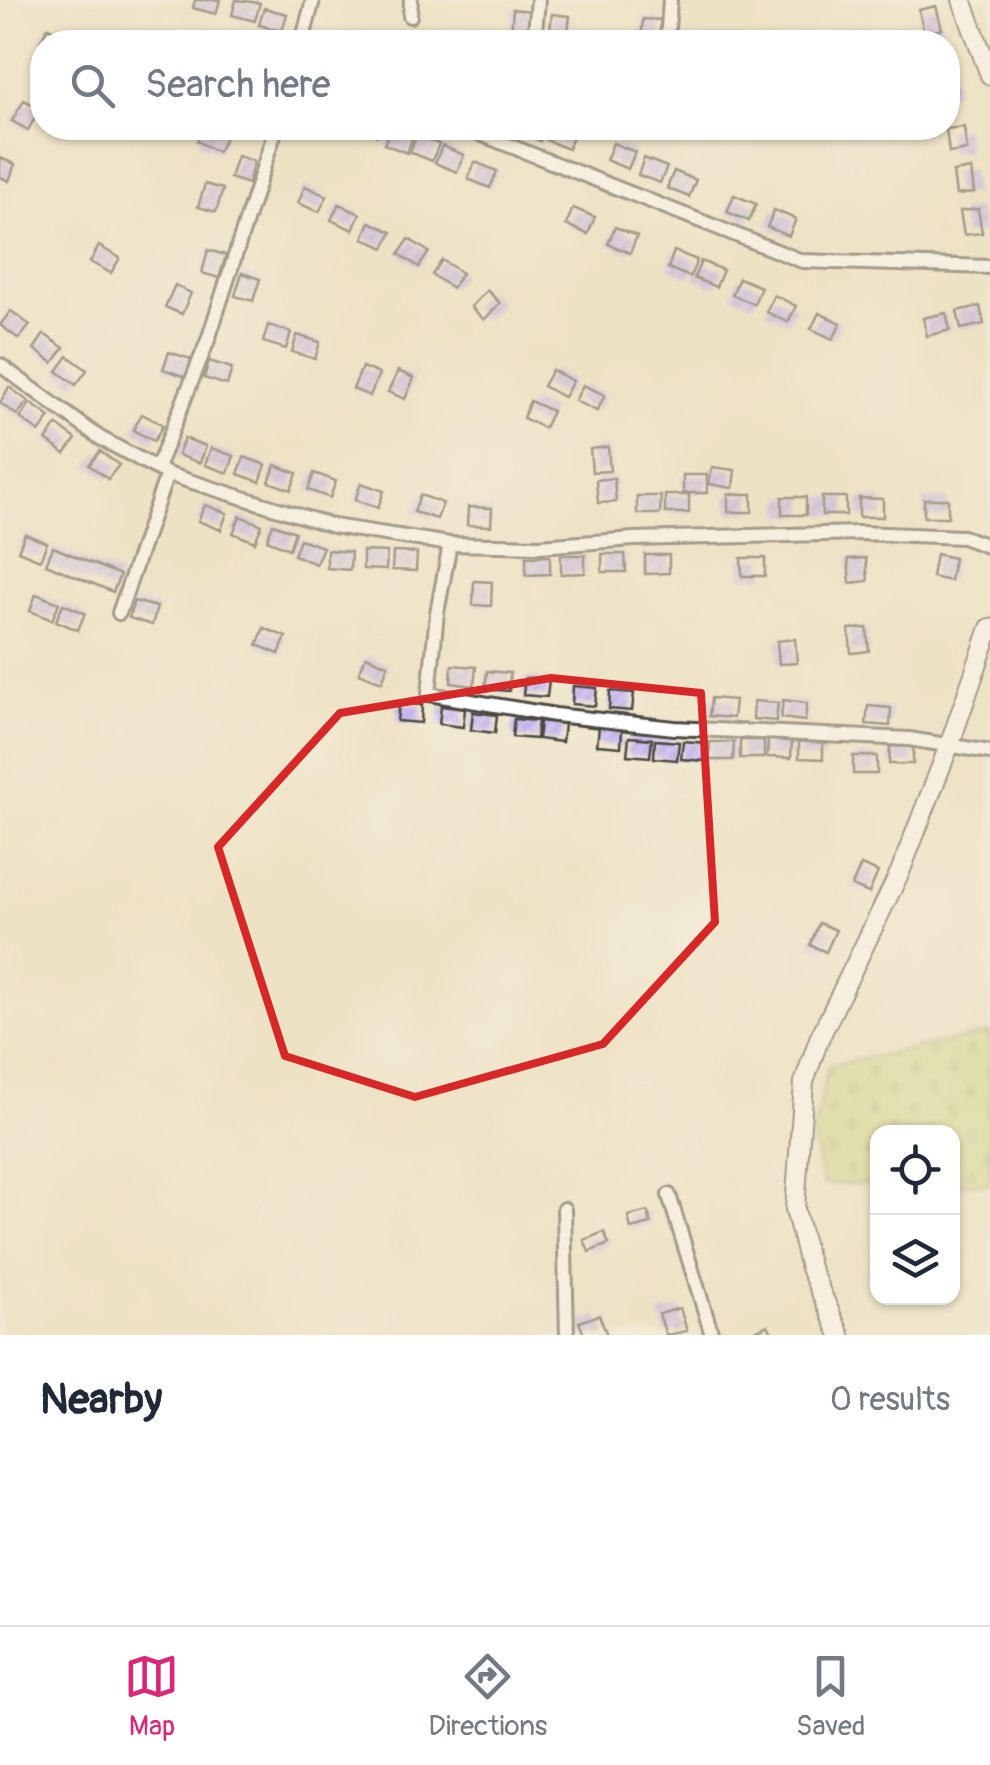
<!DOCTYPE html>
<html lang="en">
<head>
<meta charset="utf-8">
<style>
  :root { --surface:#fff; --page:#f2f2f3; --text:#1f2937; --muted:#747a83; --line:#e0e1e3; --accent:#db2777 }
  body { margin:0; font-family:Pangolin,sans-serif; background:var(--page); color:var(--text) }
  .controls { position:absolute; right:30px; bottom:30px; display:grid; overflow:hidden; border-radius:20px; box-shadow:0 2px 8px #0004 }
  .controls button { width:90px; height:90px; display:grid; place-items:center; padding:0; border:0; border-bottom:2px solid var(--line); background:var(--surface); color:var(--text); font:50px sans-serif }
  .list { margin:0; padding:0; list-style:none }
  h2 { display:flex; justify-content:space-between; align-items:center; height:130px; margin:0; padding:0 40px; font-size:42px }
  h2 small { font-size:32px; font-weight:400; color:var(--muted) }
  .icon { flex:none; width:55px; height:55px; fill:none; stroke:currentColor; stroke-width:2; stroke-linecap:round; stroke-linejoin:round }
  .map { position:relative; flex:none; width:990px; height:1335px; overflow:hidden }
  .search { position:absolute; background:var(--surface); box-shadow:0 2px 8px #0004; left:30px; right:30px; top:30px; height:110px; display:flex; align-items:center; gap:25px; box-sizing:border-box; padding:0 35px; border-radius:40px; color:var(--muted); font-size:38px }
  .sheet { height:290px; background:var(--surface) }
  nav { display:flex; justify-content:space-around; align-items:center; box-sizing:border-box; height:140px; border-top:2px solid var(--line); background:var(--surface); font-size:28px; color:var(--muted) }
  nav a { display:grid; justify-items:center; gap:5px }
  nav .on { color:var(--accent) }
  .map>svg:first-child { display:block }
  .cemetery { fill:url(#cemetery-stones); stroke:#787f50; stroke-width:2.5 }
  .building { fill:url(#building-hatch) }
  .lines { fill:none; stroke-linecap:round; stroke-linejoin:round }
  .street-casing { stroke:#484642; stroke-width:18 }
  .secondary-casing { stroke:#484642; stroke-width:22 }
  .street { stroke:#fff; stroke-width:12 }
  .secondary { stroke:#fff; stroke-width:18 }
  .marked { fill:none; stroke:#d62828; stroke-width:8; stroke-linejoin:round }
</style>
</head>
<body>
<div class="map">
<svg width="990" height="1335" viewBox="0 0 990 1335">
  <defs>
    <pattern id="cemetery-stones" width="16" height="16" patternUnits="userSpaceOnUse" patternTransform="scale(2.5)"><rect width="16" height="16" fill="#c5d375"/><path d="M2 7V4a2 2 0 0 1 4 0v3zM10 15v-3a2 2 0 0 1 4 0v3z" fill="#a9b565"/></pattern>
    <pattern id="building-hatch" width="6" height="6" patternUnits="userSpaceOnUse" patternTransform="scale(2.5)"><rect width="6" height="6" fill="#c1aff6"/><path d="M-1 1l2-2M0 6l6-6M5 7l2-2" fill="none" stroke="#9d8fc7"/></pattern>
  </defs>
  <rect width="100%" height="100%" fill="#f7f3e8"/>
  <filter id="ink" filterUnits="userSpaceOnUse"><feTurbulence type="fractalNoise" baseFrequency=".01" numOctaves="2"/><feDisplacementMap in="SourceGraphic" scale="20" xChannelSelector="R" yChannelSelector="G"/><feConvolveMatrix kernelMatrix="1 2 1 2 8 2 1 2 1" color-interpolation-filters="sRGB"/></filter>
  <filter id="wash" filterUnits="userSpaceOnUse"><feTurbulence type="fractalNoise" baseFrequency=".0048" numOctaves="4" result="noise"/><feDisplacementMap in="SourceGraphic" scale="40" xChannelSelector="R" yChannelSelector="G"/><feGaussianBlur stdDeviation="2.25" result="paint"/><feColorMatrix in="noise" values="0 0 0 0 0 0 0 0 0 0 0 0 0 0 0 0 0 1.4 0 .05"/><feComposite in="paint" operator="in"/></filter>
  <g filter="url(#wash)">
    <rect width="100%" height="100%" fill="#eee2c4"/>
    <!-- cemetery -->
    <polygon class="cemetery" points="990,1033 990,1183 953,1184 952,1132 878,1132 877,1184 823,1184 813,1135 828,1066"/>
    <g id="blocks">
      <!-- building -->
      <g class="building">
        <polygon points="195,0 220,0 216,14 193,8"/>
        <polygon points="236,0 260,3 255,21 232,15"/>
        <polygon points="936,6 942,29 924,33 919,10"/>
        <polygon points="264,8 287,14 282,31 259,25"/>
        <polygon points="513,9 531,11 529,34 511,33"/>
        <polygon points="552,14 570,16 567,40 549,38"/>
        <polygon points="643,19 661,20 659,42 641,42"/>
        <polygon points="48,27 69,37 66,42 40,42"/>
        <polygon points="951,68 957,91 948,93 948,69"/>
        <polygon points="24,100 40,109 28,130 12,121"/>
        <polygon points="964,127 967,150 949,153 946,129"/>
        <polygon points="204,128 226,136 218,152 197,141"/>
        <polygon points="356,128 380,128 377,136"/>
        <polygon points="391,128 413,136 407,153 384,144"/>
        <polygon points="519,128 545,128 540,141 518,131"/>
        <polygon points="551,128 575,132 568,149 546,140"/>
        <polygon points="417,135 439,144 432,161 410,152"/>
        <polygon points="613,143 635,152 628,169 606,160"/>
        <polygon points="442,146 464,155 457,172 435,163"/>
        <polygon points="237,156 254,161 248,184 230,178"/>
        <polygon points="0,158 15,164 9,181 0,177"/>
        <polygon points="644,158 667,167 660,183 638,175"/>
        <polygon points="475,162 497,171 490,188 468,179"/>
        <polygon points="971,169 974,193 956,195 953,172"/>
        <polygon points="674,171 696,180 689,197 667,188"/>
        <polygon points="205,184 223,189 216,212 198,207"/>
        <polygon points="305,186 327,196 319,212 298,203"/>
        <polygon points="734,195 756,204 749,221 727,212"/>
        <polygon points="339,204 360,214 353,230 331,220"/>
        <polygon points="573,208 595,217 588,234 566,225"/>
        <polygon points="978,209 982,233 964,235 960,211"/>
        <polygon points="774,210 796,219 789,236 767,227"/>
        <polygon points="370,222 392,232 384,248 363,238"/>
        <polygon points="615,227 637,236 630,253 608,244"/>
        <polygon points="409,239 429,252 419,267 399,254"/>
        <polygon points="99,246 120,258 111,273 90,262"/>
        <polygon points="208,250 226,255 219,278 202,273"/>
        <polygon points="674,251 697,260 690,277 668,268"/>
        <polygon points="442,260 462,273 452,288 432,275"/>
        <polygon points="701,261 723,270 716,287 694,278"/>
        <polygon points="242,273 260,279 253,301 235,296"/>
        <polygon points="739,278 761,287 754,304 732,295"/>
        <polygon points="175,285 191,293 182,314 165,307"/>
        <polygon points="487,290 500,303 484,320 471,307"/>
        <polygon points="774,295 796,306 788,322 766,312"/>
        <polygon points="980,306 984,324 961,329 957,311"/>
        <polygon points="11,311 30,325 19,339 0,325"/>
        <polygon points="819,313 841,323 833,339 811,329"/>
        <polygon points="946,313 950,330 927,336 923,318"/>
        <polygon points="268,325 291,332 286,349 263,342"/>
        <polygon points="44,334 64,348 53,363 34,349"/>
        <polygon points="297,335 320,342 315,359 292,352"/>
        <polygon points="169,352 191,359 186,377 163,369"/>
        <polygon points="68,356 87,370 76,385 57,371"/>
        <polygon points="209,361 232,368 227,385 204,378"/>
        <polygon points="362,367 379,374 370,396 353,389"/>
        <polygon points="552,370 573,381 564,397 543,386"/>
        <polygon points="398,371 414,378 405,399 388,392"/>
        <polygon points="583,385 605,395 597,411 575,401"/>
        <polygon points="9,387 28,401 17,415 0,403"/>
        <polygon points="530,401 552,411 544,428 523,418"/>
        <polygon points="30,403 50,417 39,432 20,418"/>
        <polygon points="142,414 163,425 154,441 133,430"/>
        <polygon points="57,425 76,439 65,454 46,440"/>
        <polygon points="184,438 206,446 200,463 178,455"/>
        <polygon points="608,447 610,471 592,472 590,449"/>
        <polygon points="211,448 234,456 228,473 205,465"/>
        <polygon points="100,451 119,465 108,479 89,465"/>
        <polygon points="244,457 266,465 260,482 238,474"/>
        <polygon points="275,465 297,473 291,490 269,482"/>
        <polygon points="712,467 735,470 733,488 709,484"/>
        <polygon points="314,473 336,481 330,498 308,490"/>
        <rect x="683" y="475" width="24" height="18"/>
        <polygon points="614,478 616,502 598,503 596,480"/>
        <polygon points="361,483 384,491 378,508 355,500"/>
        <rect x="728" y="494" width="24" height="18"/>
        <polygon points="420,495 443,503 437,519 414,512"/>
        <rect x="665" y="495" width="24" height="18"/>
        <polygon points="637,496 661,496 660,514 637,514"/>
        <rect x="782" y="497" width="24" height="18"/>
        <rect x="822" y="497" width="24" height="18"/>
        <polygon points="859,498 883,499 883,517 859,517"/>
        <rect x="924" y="499" width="24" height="18"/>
        <polygon points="205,505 227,513 221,530 198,521"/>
        <polygon points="468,507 492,508 491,526 467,525"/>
        <polygon points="240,516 262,525 255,542 233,533"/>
        <polygon points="273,524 295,532 289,549 267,540"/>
        <polygon points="25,534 47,543 40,560 18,551"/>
        <polygon points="300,539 323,547 316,564 294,555"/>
        <polygon points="53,547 120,575 113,592 46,564"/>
        <polygon points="327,550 351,552 350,570 327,568"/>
        <polygon points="363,551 387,552 386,570 363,569"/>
        <polygon points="393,552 417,553 416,571 392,570"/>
        <polygon points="602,554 625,554 626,572 602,572"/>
        <polygon points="936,554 954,558 950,581 932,577"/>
        <polygon points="561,555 585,555 585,573 561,574"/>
        <polygon points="645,555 669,555 669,573 645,574"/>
        <polygon points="550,556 550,574 526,575 526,557"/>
        <polygon points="741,558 765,558 765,576 742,576"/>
        <polygon points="866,558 868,581 850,583 848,559"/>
        <polygon points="474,581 492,582 491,606 473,605"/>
        <polygon points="36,594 59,603 52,620 30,611"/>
        <polygon points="134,601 157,607 152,625 129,618"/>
        <polygon points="63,604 85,613 78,630 56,621"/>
        <polygon points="264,628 286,637 279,654 257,645"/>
        <polygon points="867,628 869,651 851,653 849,629"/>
        <polygon points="795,639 797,663 779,664 777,641"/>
        <polygon points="366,656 388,665 382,682 359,673"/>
        <polygon points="452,665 476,667 474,686 451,683"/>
        <polygon points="487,671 510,673 509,691 485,689"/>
        <polygon points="525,677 549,679 547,697 523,695"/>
        <polygon points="573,686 597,688 595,706 572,704"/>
        <polygon points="610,691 634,693 632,711 609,709"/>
        <polygon points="711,698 735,700 733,718 709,716"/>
        <polygon points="783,700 807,703 805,721 781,718"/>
        <polygon points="754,701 778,703 776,721 753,719"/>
        <polygon points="399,703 422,705 421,723 397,721"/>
        <polygon points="441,706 465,709 463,727 439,724"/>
        <polygon points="868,706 891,708 890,726 866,724"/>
        <polygon points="473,712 497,715 495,733 471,730"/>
        <polygon points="514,719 538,721 536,739 512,737"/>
        <polygon points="540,721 564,724 562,742 538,739"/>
        <polygon points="599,727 622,729 621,747 597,745"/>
        <polygon points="629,737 652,739 650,757 627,755"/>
        <polygon points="768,739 792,740 791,758 767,757"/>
        <polygon points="655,740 679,742 677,760 654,758"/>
        <rect x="740" y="740" width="24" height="18"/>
        <polygon points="799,740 823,741 823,759 799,758"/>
        <polygon points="683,741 706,743 704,761 681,759"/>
        <polygon points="710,742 734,742 733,760 709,760"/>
        <polygon points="890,746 913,746 913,764 889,764"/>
        <rect x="853" y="756" width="24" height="18"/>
        <polygon points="861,865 878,872 869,893 852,886"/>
        <polygon points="819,923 836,930 826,952 810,945"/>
        <polygon points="648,1211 651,1224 631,1229 628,1216"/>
        <polygon points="604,1232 609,1244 589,1252 584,1240"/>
        <polygon points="680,1308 687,1331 666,1335 659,1314"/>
        <polygon points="599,1315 607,1335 584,1335 579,1322"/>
        <polygon points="768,1325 773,1335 747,1335"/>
      </g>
    </g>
  </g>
  <g filter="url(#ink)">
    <use href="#blocks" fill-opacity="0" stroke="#484642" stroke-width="2.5"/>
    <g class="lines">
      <!-- street casing -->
      <g class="street-casing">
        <g id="street">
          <polyline points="410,16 411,0"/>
          <polyline points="302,42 313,0"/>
          <polyline points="534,42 538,0"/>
          <polyline points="667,42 670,0"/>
          <polyline points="465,128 802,261 990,267"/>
          <polyline points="0,365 100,438 167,474 333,526 450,544 540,546 634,539 860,533 963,537 990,547"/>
          <polyline points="157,468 208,340 276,128"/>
          <polyline points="450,544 437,613 429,694 555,715 674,728 909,739 990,752"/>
          <polyline points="119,613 167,474"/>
          <polyline points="669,1195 712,1335"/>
          <polyline points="564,1209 567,1335"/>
        </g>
      </g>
      <!-- secondary casing -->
      <g class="secondary-casing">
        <g id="secondary">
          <polyline points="962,0 990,75"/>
          <polyline points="840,1335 810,1268 795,1209 804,1082 819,1039 900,872 949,746 990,628"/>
        </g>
      </g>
      <!-- street -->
      <use href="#street" class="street"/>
      <!-- secondary -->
      <use href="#secondary" class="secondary"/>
    </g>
  </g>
  <!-- marked area -->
  <path d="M0 0H990V1335H0ZM 551,678 L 701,693 L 715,922 L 603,1044 L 415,1097 L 285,1056 L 218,847 L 340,713 Z" fill="#eee2c4" fill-opacity=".55" fill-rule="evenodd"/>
  <path class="marked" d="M 551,678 L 701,693 L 715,922 L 603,1044 L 415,1097 L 285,1056 L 218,847 L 340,713 Z"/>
</svg>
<div class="controls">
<button><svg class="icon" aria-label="locate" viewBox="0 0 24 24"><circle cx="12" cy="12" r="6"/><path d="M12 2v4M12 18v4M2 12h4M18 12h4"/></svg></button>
<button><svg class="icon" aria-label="layers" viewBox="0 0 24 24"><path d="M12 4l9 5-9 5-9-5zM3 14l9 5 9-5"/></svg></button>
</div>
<div class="search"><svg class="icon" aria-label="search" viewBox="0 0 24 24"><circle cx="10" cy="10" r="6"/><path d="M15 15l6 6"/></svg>Search here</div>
</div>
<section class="sheet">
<h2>Nearby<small>0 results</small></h2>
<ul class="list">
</ul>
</section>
<nav>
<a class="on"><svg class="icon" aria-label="map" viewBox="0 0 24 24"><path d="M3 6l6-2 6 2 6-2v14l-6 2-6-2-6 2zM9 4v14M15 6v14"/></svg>Map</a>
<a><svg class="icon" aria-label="directions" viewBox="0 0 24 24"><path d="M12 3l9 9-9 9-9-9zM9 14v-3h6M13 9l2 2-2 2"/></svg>Directions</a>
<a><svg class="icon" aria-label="saved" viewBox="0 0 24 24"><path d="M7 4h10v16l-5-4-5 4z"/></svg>Saved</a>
</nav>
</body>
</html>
